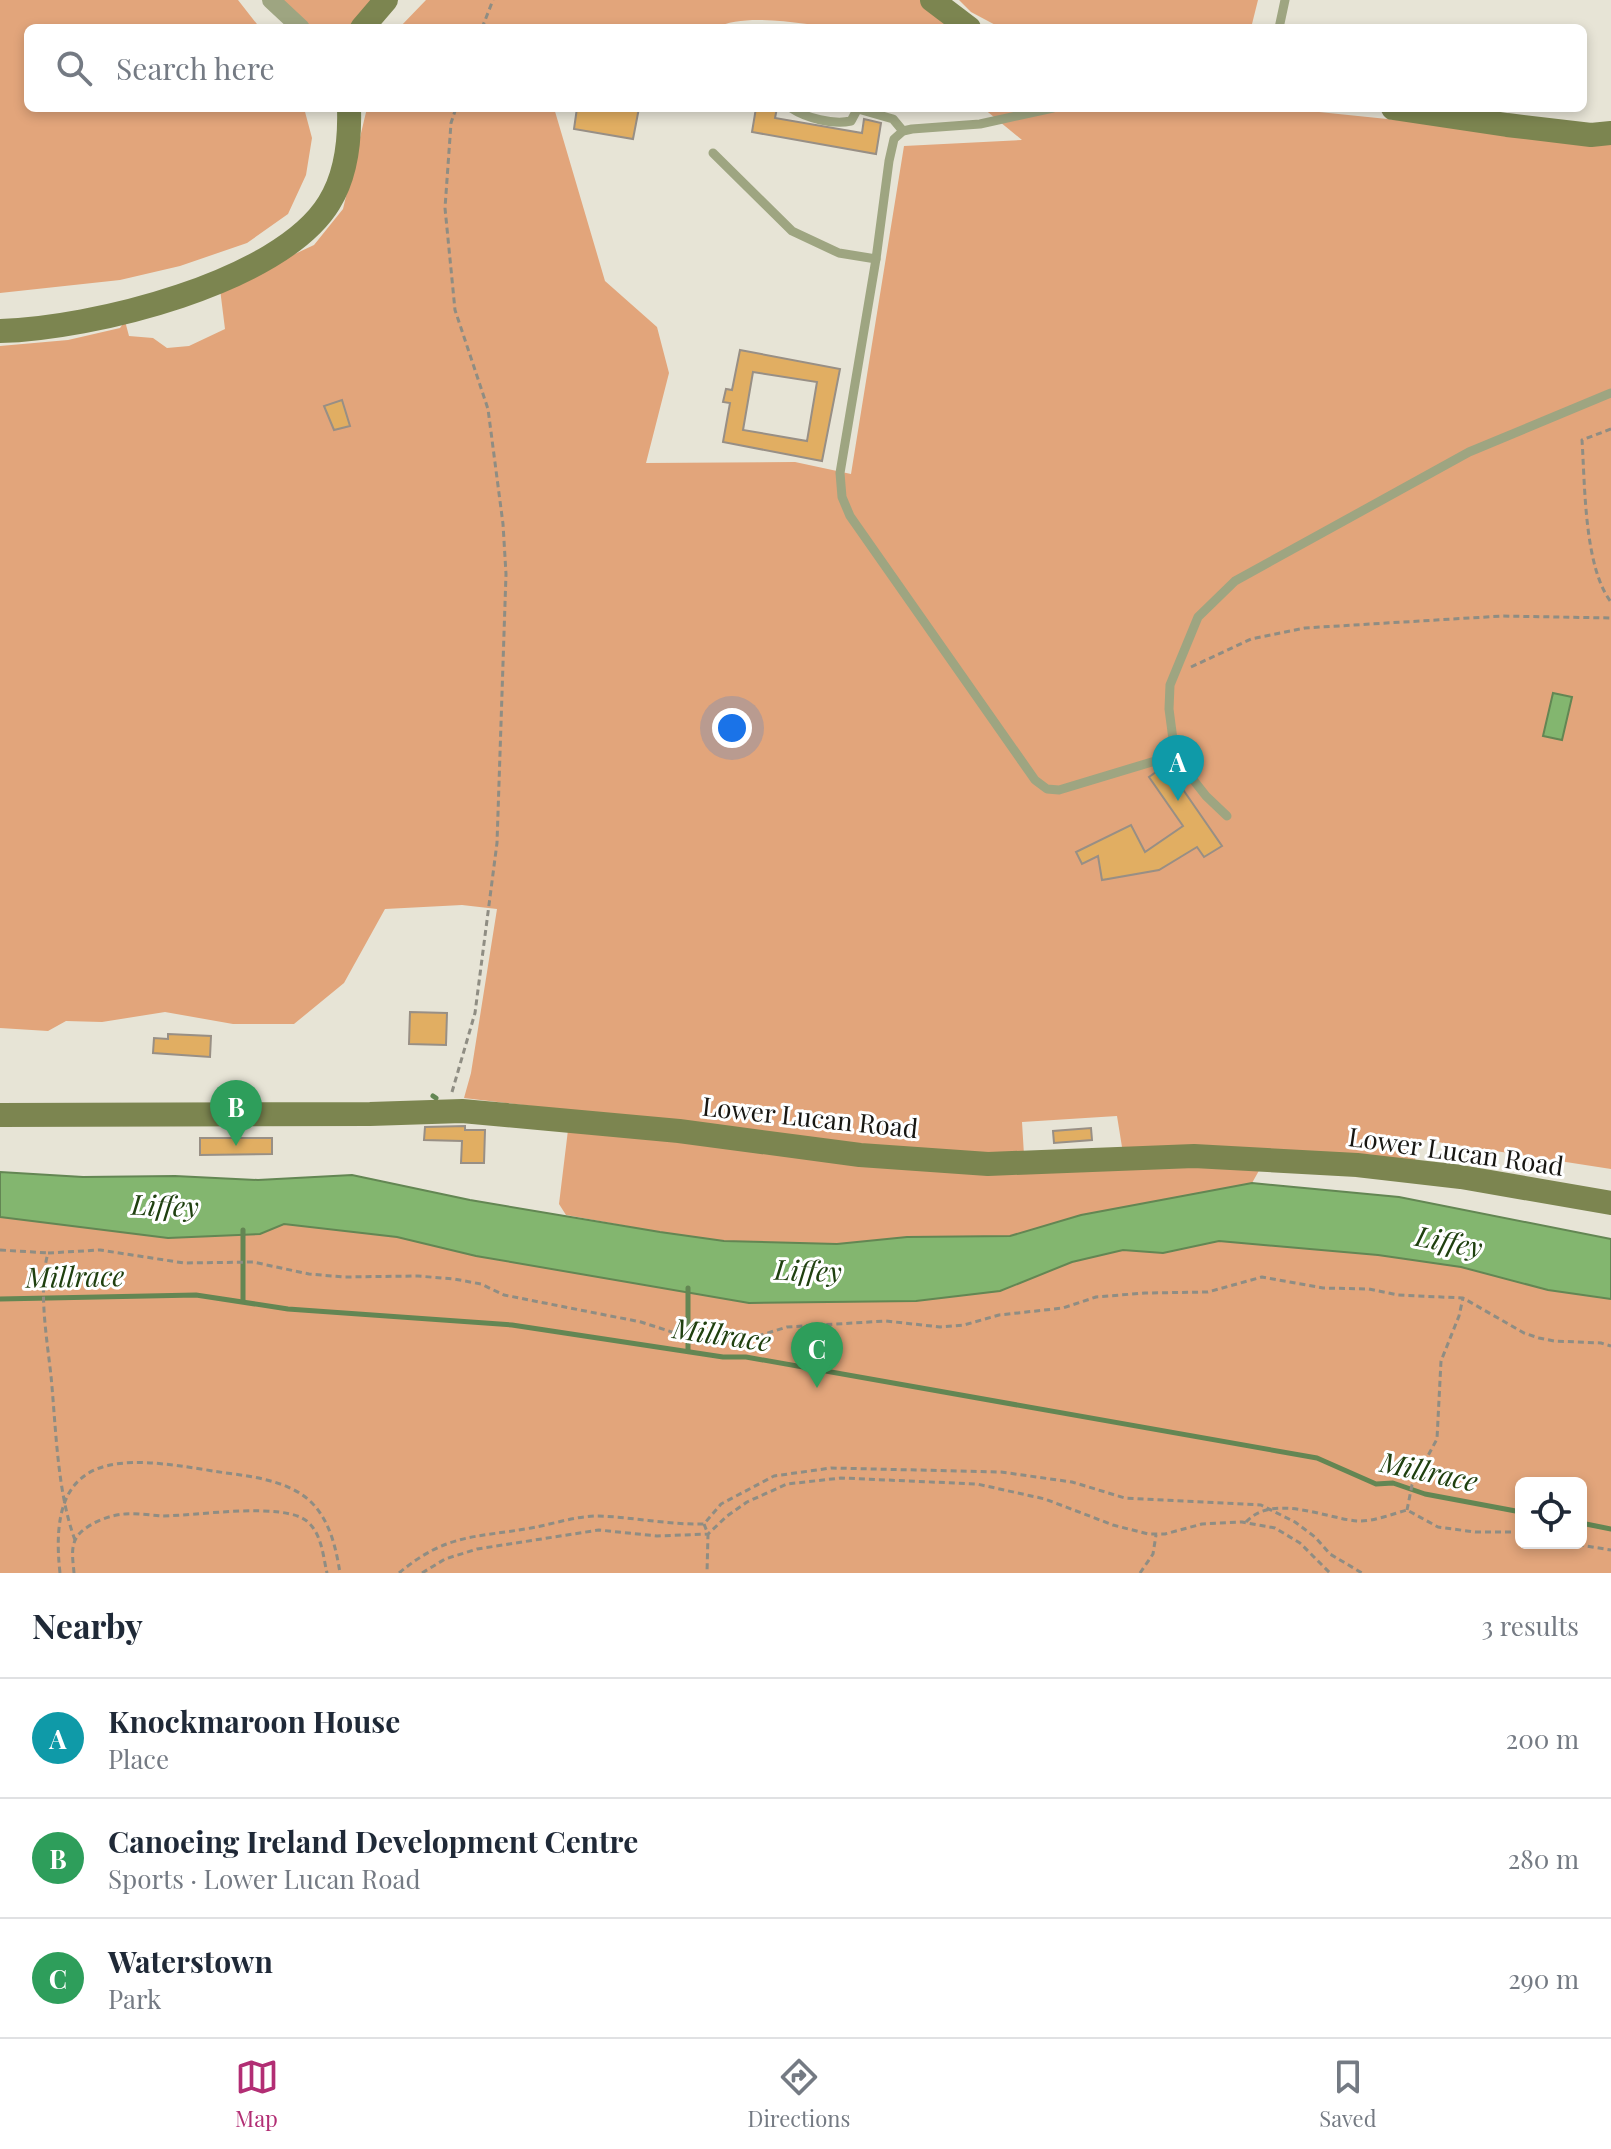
<!DOCTYPE html>
<html lang="en">
<head>
<meta charset="utf-8">
<style>
  :root { --surface:#fff; --page:#f6f6f7; --text:#1f2937; --muted:#747a83; --line:#e0e1e3; --accent:#b22e74 }
  body { margin:0; font-family:"Playfair Display",serif; background:var(--page); color:var(--text) }
  .controls { position:absolute; right:24px; bottom:24px; display:grid; overflow:hidden; border-radius:12px; box-shadow:0 4px 12px #0003 }
  .controls button { width:72px; height:72px; display:grid; place-items:center; padding:0; border:0; border-bottom:2px solid var(--line); background:var(--surface); color:var(--text); font:40px sans-serif }
  .you { position:absolute; left:732px; top:728px; width:28px; height:28px; margin:-20px; border:6px solid #fff; border-radius:50%; background:#1a73e8; box-shadow:0 0 0 12px #1a73e833 }
  .badge { display:grid; place-items:center; width:52px; height:52px; border-radius:50%; background:var(--accent); color:#fff; font-size:26px; font-weight:700 }
  .pin { position:absolute; translate:-50% -66px; filter:drop-shadow(0 2px 4px #0008) }
  .pin::after { content:''; position:absolute; top:42px; width:28px; height:24px; background:inherit; clip-path:polygon(0 0,100% 0,50% 100%) }
  .list { margin:0; padding:0; list-style:none }
  h2 { display:flex; justify-content:space-between; align-items:center; height:104px; margin:0; padding:0 32px; font-size:34px }
  h2 small { font-size:26px; font-weight:400; color:var(--muted) }
  .list li { display:grid; grid-template-columns:52px 1fr auto; gap:24px; align-items:center; box-sizing:border-box; height:120px; padding:0 32px; border-top:2px solid var(--line) }
  .list b { display:block; font-size:30px; white-space:nowrap }
  .list p { margin:0; font-size:26px; white-space:nowrap; color:var(--muted) }
  .list em { font-size:26px; font-style:normal; color:var(--muted) }
  .icon { flex:none; width:44px; height:44px; fill:none; stroke:currentColor; stroke-width:2; stroke-linecap:round; stroke-linejoin:round }
  .map { position:relative; flex:none; width:1611px; height:1573px; overflow:hidden }
  .search { position:absolute; background:var(--surface); box-shadow:0 4px 12px #0003; left:24px; right:24px; top:24px; height:88px; display:flex; align-items:center; gap:20px; box-sizing:border-box; padding:0 28px; border-radius:12px; color:var(--muted); font-size:30px }
  .sheet { height:464px; background:var(--surface) }
  nav { display:flex; justify-content:space-around; align-items:center; box-sizing:border-box; height:112px; border-top:2px solid var(--line); background:var(--surface); font-size:22px; color:var(--muted) }
  nav a { display:grid; justify-items:center; gap:4px }
  nav .on { color:var(--accent) }
  .map>svg:first-child { display:block }
  .green { fill:#e2a57b; fill-rule:evenodd }
  .water { fill:#83b66f; stroke:#638653; stroke-width:2 }
  .lines { fill:none; stroke-linecap:round; stroke-linejoin:round }
  .stream { stroke:#638653; stroke-width:5 }
  .building { fill:#e1ae62; stroke:#988f85; stroke-width:2; fill-rule:evenodd }
  .path { stroke:#8f8d83; stroke-width:3; stroke-dasharray:6 4; stroke-linecap:butt }
  .lane { stroke:#9ea581; stroke-width:9 }
  .street { stroke:#9ea581; stroke-width:18 }
  .secondary { stroke:#7c8550; stroke-width:24 }
  .labels { text-anchor:middle; stroke-width:6; stroke-linejoin:round; paint-order:stroke }
  .street-label { font-size:26px; fill:#171612; stroke:#fff }
  .water-label { font-size:28px; font-style:italic; fill:#1f400f; stroke:#fff }
</style>
</head>
<body>
<div class="map">
<svg width="1611" height="1573" viewBox="0 0 1611 1573">
  <rect width="100%" height="100%" fill="#e7e4d6"/>
  <!-- green -->
  <g class="green">
    <polygon points="0,0 238,0 260,28 28,28 28,108 304,108 312,138 306,175 288,214 247,243 180,266 120,280 0,293"/>
    <polygon points="280,0 373,0 352,28 311,28"/>
    <path d="M 426,0 L 922,0 L 957,28 C 920,28 882,30 844,28 C 807,26 749,11 715,28 L 399,28 Z"/>
    <polygon points="959,0 1258,0 1251,28 1001,28 971,12"/>
    <polygon points="367,108 554,108 605,281 657,327 669,373 646,463 795,462 851,474 904,146 1022,140 983,108 1280,108 1611,142 1611,1169 1418,1139 1415,1162 1122,1147 1117,1116 1022,1122 1024,1155 915,1151 464,1098 471,1073 497,909 462,905 385,909 344,983 294,1024 233,1024 165,1012 102,1022 66,1021 48,1031 0,1028 0,346 68,340 120,328 125,321 129,336 153,338 167,348 189,346 225,329 220,289 314,245 343,209"/>
    <polygon points="568,1130 1140,1165 1261,1167 1252,1183 1081,1215 1010,1236 907,1237 837,1244 767,1243 724,1241 660,1232 566,1215 559,1204"/>
    <path d="M 243,1208 L 688,1265 L 1146,1224 L 1611,1273 L 1611,1573 L 0,1573 L 0,1217 ZM 1521,1483 L 1581,1483 L 1581,1543 L 1521,1543 Z"/>
  </g>
  <!-- water -->
  <g class="water">
    <polygon points="1553,693 1572,697 1562,740 1543,736"/>
    <polygon points="0,1172 83,1177 175,1176 258,1180 352,1175 470,1200 660,1232 724,1241 837,1244 907,1237 1010,1236 1081,1215 1252,1183 1399,1197 1611,1239 1611,1299 1548,1290 1461,1267 1378,1255 1219,1241 1163,1253 1123,1250 1072,1262 1000,1291 916,1301 749,1303 476,1256 397,1237 284,1224 260,1234 168,1238 0,1217"/>
  </g>
  <g class="lines">
    <!-- stream -->
    <g class="stream">
      <polyline points="433,1096 436,1098"/>
      <polyline points="688,1288 688,1351"/>
      <polyline points="0,1299 196,1295 288,1309 512,1325 723,1357 746,1357 1317,1458 1376,1484 1393,1483 1425,1494 1521,1512"/>
      <polyline points="243,1301 243,1230"/>
      <polyline points="1581,1523 1611,1529"/>
    </g>
  </g>
  <!-- building -->
  <g class="building">
    <polygon points="577,108 639,108 633,139 574,129"/>
    <polygon points="756,108 777,108 775,118 862,133 864,119 881,123 876,154 752,132"/>
    <path d="M 740,350 L 840,369 L 822,461 L 723,442 L 730,403 L 723,402 L 726,389 L 732,390 ZM 753,372 L 817,382 L 807,441 L 743,430 Z"/>
    <polygon points="342,400 350,426 334,430 324,406"/>
    <polygon points="1166,765 1222,846 1204,857 1197,847 1159,870 1102,880 1098,856 1082,864 1076,852 1131,825 1145,852 1183,826 1149,777"/>
    <polygon points="410,1012 447,1013 446,1045 409,1044"/>
    <polygon points="168,1034 211,1036 210,1057 153,1053 154,1038 168,1039"/>
    <polygon points="465,1126 465,1130 485,1130 484,1163 461,1163 462,1141 424,1140 425,1127"/>
    <polygon points="1091,1128 1092,1140 1054,1143 1053,1131"/>
    <polygon points="200,1138 272,1138 272,1154 200,1155"/>
  </g>
  <g class="lines">
    <!-- path -->
    <g class="path">
      <polyline points="482,28 493,0"/>
      <path d="M 1611,429 L 1582,440 C 1585,484 1584,567 1611,602"/>
      <polyline points="1191,667 1251,639 1305,628 1502,616 1611,618"/>
      <polyline points="452,1092 475,1013 497,843 506,574 503,524 488,409 455,310 445,208 451,123 456,108"/>
      <polyline points="0,1250 48,1253"/>
      <polyline points="1407,1510 1412,1485 1437,1439 1441,1361 1459,1316 1463,1298"/>
      <path d="M 1246,1522 C 1273,1493 1325,1518 1357,1521 C 1373,1522 1392,1514 1407,1510 L 1438,1527 L 1475,1532 L 1521,1532"/>
      <polyline points="704,1524 708,1534 707,1573"/>
      <path d="M 75,1540 C 57,1492 56,1427 51,1376 C 47,1339 38,1288 48,1253 L 100,1250 L 184,1263 L 253,1262 L 309,1274 L 343,1277 L 418,1276 L 454,1279 L 481,1284 L 504,1295 L 641,1322 L 675,1333 L 702,1337 L 728,1338 L 761,1335 L 787,1327 L 869,1322 L 886,1321 L 940,1327 L 964,1325 L 999,1315 L 1063,1308 L 1096,1297 L 1145,1293 L 1208,1292 L 1262,1277 L 1323,1288 L 1369,1289 L 1398,1295 L 1463,1298 L 1524,1333 L 1539,1338 L 1554,1341 L 1601,1343 L 1611,1346"/>
      <polyline points="1568,1543 1611,1550"/>
      <path d="M 60,1573 C 46,1449 118,1455 213,1471 C 244,1476 285,1478 310,1501 C 330,1520 336,1548 340,1573"/>
      <path d="M 74,1573 C 73,1559 69,1543 81,1532 C 92,1522 110,1515 125,1514 C 137,1513 150,1515 162,1516 C 195,1516 285,1501 308,1522 C 322,1535 323,1556 327,1573"/>
      <path d="M 399,1573 C 447,1533 475,1538 531,1528 C 553,1524 576,1516 598,1516 C 633,1517 669,1525 704,1524 L 721,1504 L 774,1476 L 831,1468 L 1001,1472 L 1072,1482 L 1125,1498 L 1261,1505 L 1295,1522 L 1315,1537 L 1330,1554 L 1362,1573"/>
      <polyline points="422,1573 445,1559 477,1549 599,1530 657,1536 708,1534 727,1516 747,1502 787,1484 841,1478 977,1484 1045,1499 1113,1525 1148,1534 1165,1534 1202,1524 1242,1522 1275,1528 1300,1543 1330,1573"/>
      <polyline points="1140,1573 1153,1554 1156,1535"/>
    </g>
    <!-- lane -->
    <g class="lane">
      <polyline points="1279,28 1285,0"/>
      <path d="M 791,108 C 806,118 833,125 851,121 L 858,108"/>
      <polyline points="1053,108 980,124 912,129 903,131 894,139 889,161 876,259 840,473 842,497 850,516 1035,780 1047,789 1059,790 1175,755"/>
      <polyline points="858,109 893,119 903,131"/>
      <polyline points="713,153 792,231 839,253 876,259"/>
      <polyline points="1227,816 1206,796 1184,768 1175,755 1174,747 1169,709 1170,685 1198,617 1235,581 1469,452 1611,393"/>
    </g>
    <!-- street -->
    <polyline class="street" points="271,0 301,28"/>
    <!-- secondary -->
    <g class="secondary">
      <polyline points="932,0 969,28"/>
      <polyline points="362,28 386,0"/>
      <polyline points="1393,108 1507,125 1591,135 1611,133"/>
      <path d="M 0,331 C 90,329 280,283 329,203 C 346,176 350,139 349,108"/>
      <polyline points="0,1115 370,1114 462,1111 679,1131 860,1155 988,1164 1194,1156 1357,1165 1461,1177 1611,1203"/>
    </g>
  </g>
  <g class="labels">
    <!-- street labels -->
    <g class="street-label">
      <text transform="translate(810 1118) rotate(6)" y="9">Lower Lucan Road</text>
      <text transform="translate(1456 1152) rotate(8)" y="9">Lower Lucan Road</text>
    </g>
    <!-- water labels -->
    <g class="water-label">
      <text transform="translate(165 1206) rotate(2)" y="10">Liffey</text>
      <text transform="translate(1449 1242) rotate(11)" y="10">Liffey</text>
      <text transform="translate(808 1271) rotate(2)" y="10">Liffey</text>
      <text transform="translate(75 1277) rotate(-1)" y="10">Millrace</text>
      <text transform="translate(722 1335) rotate(8)" y="10">Millrace</text>
      <text transform="translate(1429 1472) rotate(12)" y="10">Millrace</text>
    </g>
  </g>
</svg>
<div class="controls">
<button><svg class="icon" aria-label="locate" viewBox="0 0 24 24"><circle cx="12" cy="12" r="6"/><path d="M12 2v4M12 18v4M2 12h4M18 12h4"/></svg></button>
</div>
<div class="you"></div>
<div class="pin badge" style="left:1178px;top:801px;background:#0f9aa8">A</div>
<div class="pin badge" style="left:236px;top:1146px;background:#2e9e5b">B</div>
<div class="pin badge" style="left:817px;top:1388px;background:#2e9e5b">C</div>
<div class="search"><svg class="icon" aria-label="search" viewBox="0 0 24 24"><circle cx="10" cy="10" r="6"/><path d="M15 15l6 6"/></svg>Search here</div>
</div>
<section class="sheet">
<h2>Nearby<small>3 results</small></h2>
<ul class="list">
<li><span class="badge" style="background:#0f9aa8">A</span><div><b>Knockmaroon House</b><p>Place</p></div><em>200 m</em></li>
<li><span class="badge" style="background:#2e9e5b">B</span><div><b>Canoeing Ireland Development Centre</b><p>Sports · Lower Lucan Road</p></div><em>280 m</em></li>
<li><span class="badge" style="background:#2e9e5b">C</span><div><b>Waterstown</b><p>Park</p></div><em>290 m</em></li>
</ul>
</section>
<nav>
<a class="on"><svg class="icon" aria-label="map" viewBox="0 0 24 24"><path d="M3 6l6-2 6 2 6-2v14l-6 2-6-2-6 2zM9 4v14M15 6v14"/></svg>Map</a>
<a><svg class="icon" aria-label="directions" viewBox="0 0 24 24"><path d="M12 3l9 9-9 9-9-9zM9 14v-3h6M13 9l2 2-2 2"/></svg>Directions</a>
<a><svg class="icon" aria-label="saved" viewBox="0 0 24 24"><path d="M7 4h10v16l-5-4-5 4z"/></svg>Saved</a>
</nav>
</body>
</html>
